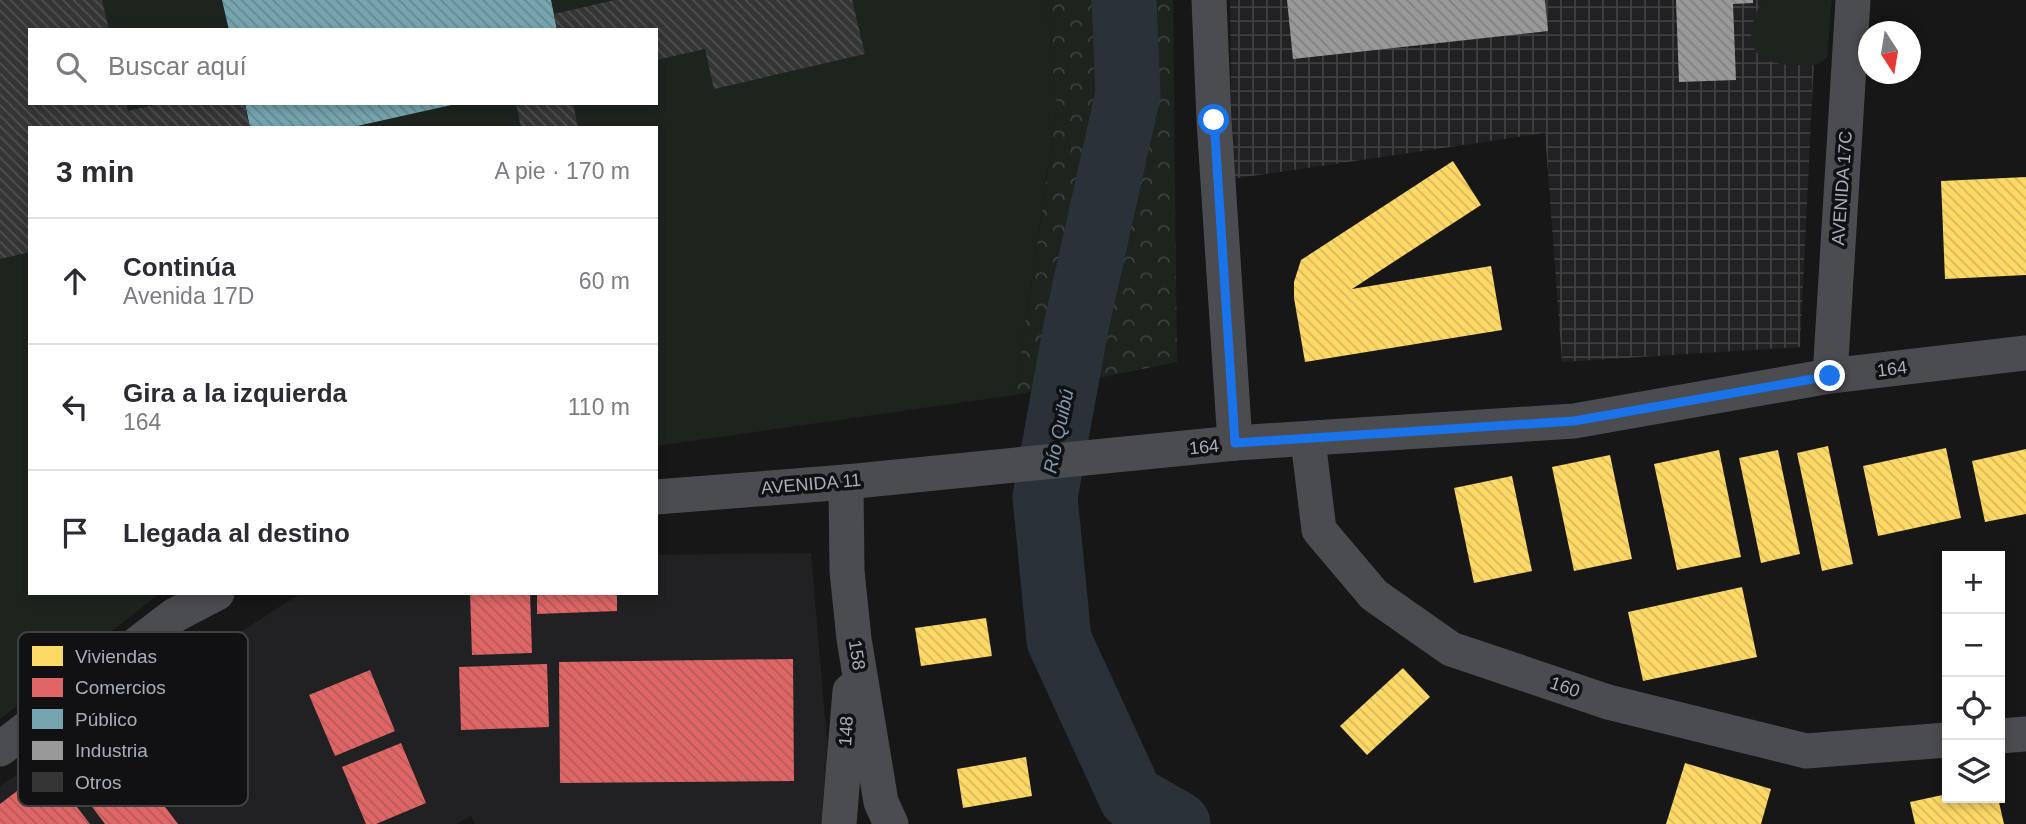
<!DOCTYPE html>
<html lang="es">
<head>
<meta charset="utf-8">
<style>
  :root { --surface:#fff; --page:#f2f2f3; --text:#2b2b33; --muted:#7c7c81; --line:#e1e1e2 }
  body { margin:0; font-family:Helvetica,sans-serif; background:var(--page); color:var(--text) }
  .controls { position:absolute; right:21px; bottom:21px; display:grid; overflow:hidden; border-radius:0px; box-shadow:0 4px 10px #0003 }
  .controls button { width:63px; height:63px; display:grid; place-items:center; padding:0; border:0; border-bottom:2px solid var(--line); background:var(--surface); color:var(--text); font:35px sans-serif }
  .compass { position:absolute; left:1858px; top:21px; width:63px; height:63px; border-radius:50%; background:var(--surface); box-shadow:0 4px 10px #0003; rotate:168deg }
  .stop { position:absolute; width:21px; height:21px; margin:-16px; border:5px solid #1a73e8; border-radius:50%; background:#fff }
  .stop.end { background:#1a73e8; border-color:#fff; box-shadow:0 2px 7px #0008 }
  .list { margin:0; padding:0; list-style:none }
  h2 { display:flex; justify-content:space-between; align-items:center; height:91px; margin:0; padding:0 28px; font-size:30px }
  h2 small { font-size:23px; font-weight:400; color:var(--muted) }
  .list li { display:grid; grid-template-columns:46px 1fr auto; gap:21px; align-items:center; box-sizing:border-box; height:126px; padding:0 28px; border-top:2px solid var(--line) }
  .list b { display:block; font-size:26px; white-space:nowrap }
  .list p { margin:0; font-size:23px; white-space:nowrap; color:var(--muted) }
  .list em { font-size:23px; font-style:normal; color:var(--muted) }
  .icon { flex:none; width:38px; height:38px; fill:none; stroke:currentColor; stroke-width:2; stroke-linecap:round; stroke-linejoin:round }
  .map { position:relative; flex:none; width:2026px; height:824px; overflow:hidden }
  .search { position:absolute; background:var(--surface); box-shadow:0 4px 10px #0003; left:28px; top:28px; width:630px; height:77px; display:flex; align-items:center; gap:18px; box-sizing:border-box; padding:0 24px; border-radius:0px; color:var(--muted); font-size:26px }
  .panel { position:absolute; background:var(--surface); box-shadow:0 4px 10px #0003; left:28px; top:126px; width:630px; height:469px; border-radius:0px }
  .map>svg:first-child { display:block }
  .built { fill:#212123 }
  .industrial { fill:url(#industrial-grid) }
  .green { fill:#1d241e; fill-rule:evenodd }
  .forest { fill:url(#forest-crowns) }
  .homes { fill:url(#homes-back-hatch) }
  .shops { fill:url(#shops-back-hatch) }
  .public { fill:url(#public-back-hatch) }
  .industry { fill:url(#industry-back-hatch) }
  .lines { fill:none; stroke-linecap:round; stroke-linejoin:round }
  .river { stroke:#2a3239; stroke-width:65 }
  .building { fill:url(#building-back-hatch) }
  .minor { stroke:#4b4c50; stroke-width:35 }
  .route { stroke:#1a73e8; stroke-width:9 }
  .labels { text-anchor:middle; stroke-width:7; stroke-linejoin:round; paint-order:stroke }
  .street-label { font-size:18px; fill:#a8adb8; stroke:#111113 }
  .water-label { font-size:19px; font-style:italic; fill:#7f9bb3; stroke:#111113 }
  .key { fill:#111113; stroke:#3e4045; stroke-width:2 }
  .key-label { font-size:19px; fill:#a8adb8 }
</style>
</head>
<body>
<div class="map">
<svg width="2026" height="824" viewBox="0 0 2026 824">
  <defs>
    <pattern id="industrial-grid" width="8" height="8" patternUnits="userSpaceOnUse" patternTransform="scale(1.75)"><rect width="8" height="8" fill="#212123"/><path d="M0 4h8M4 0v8" fill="none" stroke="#3e3f41"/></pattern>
    <pattern id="forest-crowns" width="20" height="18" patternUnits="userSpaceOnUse" patternTransform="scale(1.75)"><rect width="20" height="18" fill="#1d241e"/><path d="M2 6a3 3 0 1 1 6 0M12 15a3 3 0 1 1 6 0" fill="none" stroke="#3b413d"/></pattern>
    <pattern id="homes-back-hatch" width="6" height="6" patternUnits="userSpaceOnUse" patternTransform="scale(1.75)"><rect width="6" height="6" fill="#ffd966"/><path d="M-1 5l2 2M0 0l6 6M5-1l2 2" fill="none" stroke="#d6b85d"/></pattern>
    <pattern id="shops-back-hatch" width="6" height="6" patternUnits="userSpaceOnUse" patternTransform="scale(1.75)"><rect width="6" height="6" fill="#e06666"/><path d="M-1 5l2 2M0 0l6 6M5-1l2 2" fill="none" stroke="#b45a5a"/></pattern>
    <pattern id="public-back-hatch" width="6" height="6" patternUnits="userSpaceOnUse" patternTransform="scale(1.75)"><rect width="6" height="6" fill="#76a5af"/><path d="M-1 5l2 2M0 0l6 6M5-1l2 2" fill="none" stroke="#658991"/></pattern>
    <pattern id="industry-back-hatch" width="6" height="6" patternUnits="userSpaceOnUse" patternTransform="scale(1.75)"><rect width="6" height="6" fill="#999"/><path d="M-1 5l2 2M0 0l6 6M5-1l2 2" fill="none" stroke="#7f8080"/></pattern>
    <pattern id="building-back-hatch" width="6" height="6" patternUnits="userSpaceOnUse" patternTransform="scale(1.75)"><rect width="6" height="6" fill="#353536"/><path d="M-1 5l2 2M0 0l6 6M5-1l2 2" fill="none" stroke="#4f5051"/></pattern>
  </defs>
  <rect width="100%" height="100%" fill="#171717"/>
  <!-- built -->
  <polygon class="built" points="811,553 834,824 475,824 471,816 457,824 0,824 0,786 301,593 656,593 656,555"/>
  <!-- industrial -->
  <polygon class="industrial" points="1230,0 1817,0 1800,347 1562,362 1545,133 1232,179"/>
  <!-- green -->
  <g class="green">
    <path d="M 0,0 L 1046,0 L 1057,108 L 1015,395 L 656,446 L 656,128 L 30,128 L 30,593 L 160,593 L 0,719 ZM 30,30 L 656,30 L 656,103 L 30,103 Z"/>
    <path d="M 1764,0 L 1832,0 L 1827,58 C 1815,68 1811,65 1796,65 C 1765,65 1743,54 1754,19 C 1756,12 1759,5 1764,0 Z"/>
  </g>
  <!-- forest -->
  <polygon class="forest" points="1046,0 1173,0 1177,362 1015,395 1057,109"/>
  <!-- homes -->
  <g class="homes">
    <polygon points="1453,161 1481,205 1352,289 1491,266 1502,330 1305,362 1294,298 1294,282 1301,260"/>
    <polygon points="2026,177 2026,275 1945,279 1941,181"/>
    <polygon points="1828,446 1853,564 1822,571 1797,453"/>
    <polygon points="1946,448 1961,518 1878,536 1863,466"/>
    <polygon points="2026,449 2026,514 1985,522 1972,461"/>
    <polygon points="1719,450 1741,557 1677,570 1654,464"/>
    <polygon points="1778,450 1800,554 1761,563 1739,458"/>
    <polygon points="1610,455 1632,559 1574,571 1552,467"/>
    <polygon points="1512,476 1532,571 1474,583 1454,488"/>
    <polygon points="1742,587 1757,657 1643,681 1628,612"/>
    <polygon points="986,618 992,656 921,666 915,628"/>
    <polygon points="1403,668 1430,697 1367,755 1340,726"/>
    <polygon points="1026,757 1032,796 963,808 957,769"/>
    <polygon points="1685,763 1771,789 1761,824 1666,824"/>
    <polygon points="1947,794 1947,798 1998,798 2004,824 1915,824 1910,802"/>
  </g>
  <!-- shops -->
  <g class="shops">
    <polygon points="470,593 530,593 532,653 472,655"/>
    <polygon points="537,593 617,593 617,611 537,614"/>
    <polygon points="793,659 794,781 560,783 559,662"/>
    <polygon points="547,664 549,727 461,730 459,667"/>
    <polygon points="370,670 395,731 335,756 309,695"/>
    <polygon points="401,743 426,803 376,824 366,824 342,767"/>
    <polygon points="118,745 178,824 105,824 71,779"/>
    <polygon points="47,768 90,824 0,824 0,804"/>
  </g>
  <!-- public -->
  <g class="public">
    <polygon points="222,0 551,0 557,30 229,30"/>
    <polygon points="245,103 456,103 456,104 348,128 250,128"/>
  </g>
  <!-- industry -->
  <g class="industry">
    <polygon points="1287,0 1545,0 1548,31 1293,59"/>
    <polygon points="1676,0 1753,0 1753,3 1733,4 1736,80 1679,82"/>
  </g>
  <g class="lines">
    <!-- river -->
    <polyline class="river" points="1124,0 1128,94 1076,327 1045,497 1059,640 1131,797 1178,824"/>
  </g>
  <!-- building -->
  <g class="building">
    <polygon points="0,0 102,0 109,30 30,30 30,103 126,103 128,111 162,103 245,103 250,128 30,128 30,252 0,259"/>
    <polygon points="615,0 852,0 865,54 714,89 705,49 656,60 656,30 557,30 554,14"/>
    <polygon points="516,103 573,103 578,128 521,128"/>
  </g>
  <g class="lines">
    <!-- minor -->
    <g class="minor">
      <polyline points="1209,0 1214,120 1235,443"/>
      <polyline points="1830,376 1853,0"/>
      <polyline points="1308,440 1319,530 1374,595 1451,649 1608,702 1806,751 1947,740"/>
      <polyline points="846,482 847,571 854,639 881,802 891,824"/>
      <polyline points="656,497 846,482 1235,443 1574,421 1830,376 2026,353"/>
      <polyline points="2000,736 2026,734"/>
      <polyline points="0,749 175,615 217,593"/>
      <polyline points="839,824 850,691"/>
    </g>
  </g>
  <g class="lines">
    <!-- route -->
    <polyline class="route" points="1214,120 1235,443 1574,421 1830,376"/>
  </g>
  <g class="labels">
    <!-- street labels -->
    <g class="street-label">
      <text transform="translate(1842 188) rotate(-86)" y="6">AVENIDA 17C</text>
      <text transform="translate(1892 369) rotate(-7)" y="6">164</text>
      <text transform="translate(1204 447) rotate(-6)" y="6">164</text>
      <text transform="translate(811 484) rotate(-5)" y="6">AVENIDA 11</text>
      <text transform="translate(857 655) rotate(81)" y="6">158</text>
      <text transform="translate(1565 687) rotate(19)" y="6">160</text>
      <text transform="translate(846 731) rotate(-86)" y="6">148</text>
    </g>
    <!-- water labels -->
    <g class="water-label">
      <text transform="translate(1058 431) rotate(-78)" y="7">Río Quibú</text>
    </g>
  </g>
  <!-- legend -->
  <rect x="18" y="632" width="230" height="174" rx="10" class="key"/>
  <rect x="32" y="646" width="31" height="20" fill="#ffd966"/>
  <rect x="32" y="678" width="31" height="19" fill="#e06666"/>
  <rect x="32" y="709" width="31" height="20" fill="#76a5af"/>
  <rect x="32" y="741" width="31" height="19" fill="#999"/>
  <rect x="32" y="772" width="31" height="20" fill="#353536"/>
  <g class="key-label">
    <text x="75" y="663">Viviendas</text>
    <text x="75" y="694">Comercios</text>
    <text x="75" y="726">Público</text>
    <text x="75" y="757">Industria</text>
    <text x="75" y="789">Otros</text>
  </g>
</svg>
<div class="controls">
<button>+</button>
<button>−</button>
<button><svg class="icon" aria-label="locate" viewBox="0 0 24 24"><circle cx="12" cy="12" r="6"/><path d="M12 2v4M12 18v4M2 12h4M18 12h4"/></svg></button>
<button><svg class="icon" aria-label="layers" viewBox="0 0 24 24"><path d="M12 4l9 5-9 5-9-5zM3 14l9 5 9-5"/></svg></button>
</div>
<svg class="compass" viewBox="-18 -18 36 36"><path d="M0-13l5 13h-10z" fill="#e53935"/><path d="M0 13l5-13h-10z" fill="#7c7c81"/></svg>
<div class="stop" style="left:1214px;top:120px"></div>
<div class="stop end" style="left:1830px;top:376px"></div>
<div class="search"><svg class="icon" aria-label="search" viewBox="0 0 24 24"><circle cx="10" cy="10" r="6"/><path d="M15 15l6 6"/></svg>Buscar aquí</div>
<section class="panel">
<h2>3 min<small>A pie · 170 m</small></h2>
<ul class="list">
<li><svg class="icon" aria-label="ahead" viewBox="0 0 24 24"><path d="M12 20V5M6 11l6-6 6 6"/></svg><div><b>Continúa</b><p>Avenida 17D</p></div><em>60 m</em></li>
<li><svg class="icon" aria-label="left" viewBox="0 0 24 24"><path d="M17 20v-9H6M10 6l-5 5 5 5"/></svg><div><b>Gira a la izquierda</b><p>164</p></div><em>110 m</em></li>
<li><svg class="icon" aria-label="arrive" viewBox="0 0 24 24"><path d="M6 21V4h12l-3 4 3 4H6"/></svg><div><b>Llegada al destino</b></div></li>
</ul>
</section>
</div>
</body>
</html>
